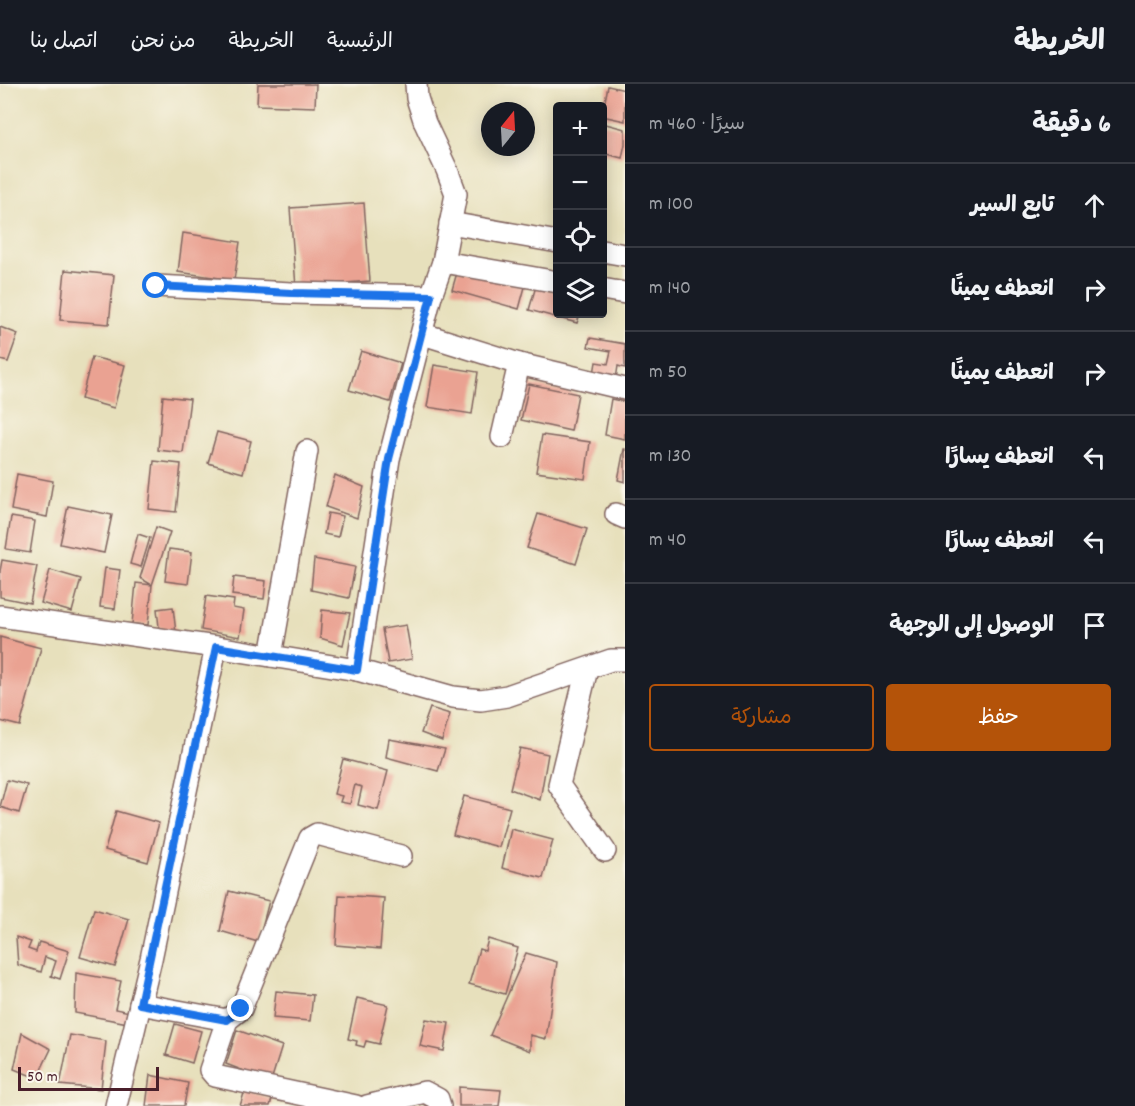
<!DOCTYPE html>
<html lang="ar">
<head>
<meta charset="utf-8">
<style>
  :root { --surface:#171b24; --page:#242831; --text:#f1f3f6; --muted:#9ea1a6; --line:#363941; --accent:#b45309 }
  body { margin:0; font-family:Dekko,"Playpen Sans Arabic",sans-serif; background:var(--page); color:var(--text); direction:rtl }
  .controls { position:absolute; right:18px; top:18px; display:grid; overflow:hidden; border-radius:6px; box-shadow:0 3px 15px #0003 }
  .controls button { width:54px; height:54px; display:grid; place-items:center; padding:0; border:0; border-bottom:2px solid var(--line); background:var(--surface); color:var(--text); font:30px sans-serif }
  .compass { position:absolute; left:481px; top:18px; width:54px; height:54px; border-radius:50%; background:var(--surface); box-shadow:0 3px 15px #0003; rotate:18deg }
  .scale { position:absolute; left:18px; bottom:15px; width:141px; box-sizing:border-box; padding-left:6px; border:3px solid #4a1f2b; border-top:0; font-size:16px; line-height:21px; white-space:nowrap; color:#4a1f2b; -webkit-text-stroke:4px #fbf7ec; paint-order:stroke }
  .stop { position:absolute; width:18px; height:18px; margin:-14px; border:4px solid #1a73e8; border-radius:50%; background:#fff }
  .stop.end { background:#1a73e8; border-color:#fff; box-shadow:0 2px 6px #0008 }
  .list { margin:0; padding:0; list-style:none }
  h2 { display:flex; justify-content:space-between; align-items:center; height:78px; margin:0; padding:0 24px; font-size:26px }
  h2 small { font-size:20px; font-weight:400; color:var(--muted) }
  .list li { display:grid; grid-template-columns:39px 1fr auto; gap:18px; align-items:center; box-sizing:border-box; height:84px; padding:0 24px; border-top:2px solid var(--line) }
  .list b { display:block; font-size:22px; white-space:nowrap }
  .list em { font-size:20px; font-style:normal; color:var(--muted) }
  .actions { display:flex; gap:12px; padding:18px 24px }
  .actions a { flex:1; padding:14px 0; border:2px solid var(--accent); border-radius:6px; text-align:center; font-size:21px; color:var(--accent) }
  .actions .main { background:var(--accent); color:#fff }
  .icon { flex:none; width:33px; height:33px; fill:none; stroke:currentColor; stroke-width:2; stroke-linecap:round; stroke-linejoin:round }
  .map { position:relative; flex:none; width:625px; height:1022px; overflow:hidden; direction:ltr }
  header { display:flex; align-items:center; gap:36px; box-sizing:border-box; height:84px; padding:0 30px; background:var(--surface); border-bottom:2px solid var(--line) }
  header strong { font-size:28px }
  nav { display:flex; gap:33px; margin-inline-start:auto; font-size:21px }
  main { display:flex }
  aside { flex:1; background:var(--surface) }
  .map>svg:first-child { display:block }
  .building { fill:#eaa292 }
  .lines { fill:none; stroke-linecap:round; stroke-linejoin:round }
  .minor-casing { stroke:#81635e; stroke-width:24 }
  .minor { stroke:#fff; stroke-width:21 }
  .route { stroke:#1a73e8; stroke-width:8 }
</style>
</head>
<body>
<header>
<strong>الخريطة</strong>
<nav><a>الرئيسية</a><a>الخريطة</a><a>من نحن</a><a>اتصل بنا</a></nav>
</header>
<main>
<aside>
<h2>6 دقيقة<small>سيرًا · 460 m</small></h2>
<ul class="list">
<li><svg class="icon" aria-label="ahead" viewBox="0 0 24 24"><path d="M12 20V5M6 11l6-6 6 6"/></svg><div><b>تابع السير</b></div><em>100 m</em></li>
<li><svg class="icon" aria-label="right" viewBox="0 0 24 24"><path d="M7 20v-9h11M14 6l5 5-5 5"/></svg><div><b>انعطف يمينًا</b></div><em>140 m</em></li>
<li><svg class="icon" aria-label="right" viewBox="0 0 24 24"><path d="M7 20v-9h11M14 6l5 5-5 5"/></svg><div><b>انعطف يمينًا</b></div><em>50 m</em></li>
<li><svg class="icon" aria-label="left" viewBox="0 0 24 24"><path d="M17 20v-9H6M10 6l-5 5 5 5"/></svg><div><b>انعطف يسارًا</b></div><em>130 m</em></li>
<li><svg class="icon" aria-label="left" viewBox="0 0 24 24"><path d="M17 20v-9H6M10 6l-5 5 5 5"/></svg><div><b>انعطف يسارًا</b></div><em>40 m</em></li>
<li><svg class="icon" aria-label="arrive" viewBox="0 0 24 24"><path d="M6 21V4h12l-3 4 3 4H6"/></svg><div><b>الوصول إلى الوجهة</b></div></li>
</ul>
<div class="actions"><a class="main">حفظ</a><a>مشاركة</a></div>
</aside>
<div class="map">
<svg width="625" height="1022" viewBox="0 0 625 1022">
  <rect width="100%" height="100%" fill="#fbf7ec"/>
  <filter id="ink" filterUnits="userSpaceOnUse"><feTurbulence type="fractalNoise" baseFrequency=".0167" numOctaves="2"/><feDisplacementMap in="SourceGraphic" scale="12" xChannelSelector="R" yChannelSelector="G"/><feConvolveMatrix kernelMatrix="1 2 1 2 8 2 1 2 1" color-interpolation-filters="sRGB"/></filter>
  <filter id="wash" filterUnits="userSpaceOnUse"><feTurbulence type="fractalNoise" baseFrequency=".008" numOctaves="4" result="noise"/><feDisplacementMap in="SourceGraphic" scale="24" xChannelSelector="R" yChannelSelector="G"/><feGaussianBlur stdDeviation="1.35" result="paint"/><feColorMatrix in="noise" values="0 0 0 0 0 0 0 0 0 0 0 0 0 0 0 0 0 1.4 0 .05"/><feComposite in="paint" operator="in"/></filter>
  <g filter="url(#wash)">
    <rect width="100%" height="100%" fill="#e7e0bc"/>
    <g id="blocks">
      <!-- building -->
      <g class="building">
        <polygon points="258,0 316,0 315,23 257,21"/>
        <polygon points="608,2 625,6 625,37 602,32"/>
        <polygon points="602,39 625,45 625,60 622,74 602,69"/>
        <polygon points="364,119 370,197 296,203 290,124"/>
        <polygon points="183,149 240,158 234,196 178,188"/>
        <polygon points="458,185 525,203 519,225 452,206"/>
        <polygon points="65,186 114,191 109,240 60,236"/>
        <polygon points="536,202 558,208 558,230 580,230 577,239 529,226"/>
        <polygon points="0,243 18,250 8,278 0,276"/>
        <polygon points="590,254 625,260 625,284 618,282 616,295 594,290 596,278 608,280 611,267 588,263"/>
        <polygon points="361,267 401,279 390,318 349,306"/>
        <polygon points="92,273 125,281 114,324 81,315"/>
        <polygon points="434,281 478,288 472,330 427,323"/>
        <polygon points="529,300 578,310 571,347 521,336"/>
        <polygon points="163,312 190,315 183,369 158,366"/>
        <polygon points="611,315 625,318 625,355 605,351"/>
        <polygon points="217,348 251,357 243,389 208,379"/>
        <polygon points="542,351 590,358 585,395 536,388"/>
        <polygon points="624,365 625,365 625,398 618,396"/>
        <polygon points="154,377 181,380 176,428 149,425"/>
        <polygon points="17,390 53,397 47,433 11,426"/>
        <polygon points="335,391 364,403 357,434 326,423"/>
        <polygon points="68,422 112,431 104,469 60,460"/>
        <polygon points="328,429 343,432 338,453 324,450"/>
        <polygon points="538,430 587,445 576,480 527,464"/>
        <polygon points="11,433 35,437 30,469 6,465"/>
        <polygon points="156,443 170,448 152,501 148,541 132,540 136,499 152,501 140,494"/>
        <polygon points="138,450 150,454 141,483 130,480"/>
        <polygon points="169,465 192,468 188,500 165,497"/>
        <polygon points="314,475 355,483 349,514 311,506"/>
        <polygon points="2,476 37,482 30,519 0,513 0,487"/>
        <polygon points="105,484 120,486 115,525 100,523"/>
        <polygon points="50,486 81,495 72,528 41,519"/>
        <polygon points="234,493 266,497 264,515 232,511"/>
        <polygon points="206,512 234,516 233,524 244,526 240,553 201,546"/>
        <polygon points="173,523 176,549 159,543 157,525"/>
        <polygon points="322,526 350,529 343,561 320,554"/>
        <polygon points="406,541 412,575 388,579 382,545"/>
        <polygon points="0,553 41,564 20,642 0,637"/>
        <polygon points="430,624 450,630 442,657 421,649"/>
        <polygon points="389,655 445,665 438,687 386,673"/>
        <polygon points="520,664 548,670 540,716 510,705"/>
        <polygon points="343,675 388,687 378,726 358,721 362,703 355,701 350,720 340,718 342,712 334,710"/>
        <polygon points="7,696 27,701 19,729 0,723"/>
        <polygon points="464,712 510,724 499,763 453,751"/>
        <polygon points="116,727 159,739 148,778 105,766"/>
        <polygon points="511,745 553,756 543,794 502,784"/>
        <polygon points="229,807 269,817 258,858 220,847"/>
        <polygon points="339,811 384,814 380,865 336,861"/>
        <polygon points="94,825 129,835 115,883 80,873"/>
        <polygon points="16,853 31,858 28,865 36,868 39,858 69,867 60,895 51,892 56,877 45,873 41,888 18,881"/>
        <polygon points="488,855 518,864 505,910 469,900 479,865 485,867"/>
        <polygon points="526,869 557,878 546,955 530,951 530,967 490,951"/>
        <polygon points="76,889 121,897 115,925 130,928 128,939 75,929"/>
        <polygon points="276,907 313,911 310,937 273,934"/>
        <polygon points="357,914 388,921 379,960 366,957 364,963 356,961 357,957 348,955"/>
        <polygon points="426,935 449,939 444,967 420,962"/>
        <polygon points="175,940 201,947 192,979 166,971"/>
        <polygon points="237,946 282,962 271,997 226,980"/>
        <polygon points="22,949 51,965 37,994 14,985"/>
        <polygon points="70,951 106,957 101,1005 60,1001"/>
        <polygon points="150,991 188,999 184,1022 146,1022"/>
        <polygon points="459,1003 501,1006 499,1022 459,1022"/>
        <polygon points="245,1006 272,1015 270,1022 240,1022"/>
      </g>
    </g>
  </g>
  <g filter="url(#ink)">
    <use href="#blocks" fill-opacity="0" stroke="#81635e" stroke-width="1.5"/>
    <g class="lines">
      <!-- minor casing -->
      <g class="minor-casing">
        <g id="minor">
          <polyline points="450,139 558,158"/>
          <polyline points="602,167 625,171"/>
          <polyline points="443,178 558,198"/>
          <polyline points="156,202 292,209 431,212"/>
          <polyline points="602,205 625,209"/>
          <polyline points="423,250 519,280 625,305"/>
          <polyline points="502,353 519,280"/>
          <polyline points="616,430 625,434"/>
          <polyline points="0,532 216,563 357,586 453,613 481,616 507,612 611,576 625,576"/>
          <polyline points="271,572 307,367"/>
          <polyline points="587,585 559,701 605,767"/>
          <polyline points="357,586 389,375 431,212 443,178 456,110 447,86 425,39 417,14 416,0"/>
          <polyline points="140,920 227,936 210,986 215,992 356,1022"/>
          <polyline points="227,936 241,925 310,754 317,750 401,772"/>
          <polyline points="116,1022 151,875 216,563"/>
          <polyline points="367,1022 425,1008 438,1015 440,1022"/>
        </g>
      </g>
      <!-- minor -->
      <use href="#minor" class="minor"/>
    </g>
  </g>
  <g class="lines" filter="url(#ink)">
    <!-- route -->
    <polyline class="route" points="156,202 292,209 431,212 389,375 357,586 216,563 140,920 227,936 241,925"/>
  </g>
</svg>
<div class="controls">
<button>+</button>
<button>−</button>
<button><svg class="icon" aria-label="locate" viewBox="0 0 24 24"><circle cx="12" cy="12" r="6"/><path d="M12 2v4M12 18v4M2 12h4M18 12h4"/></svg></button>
<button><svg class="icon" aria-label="layers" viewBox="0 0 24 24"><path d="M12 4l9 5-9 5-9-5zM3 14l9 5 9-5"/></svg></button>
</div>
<svg class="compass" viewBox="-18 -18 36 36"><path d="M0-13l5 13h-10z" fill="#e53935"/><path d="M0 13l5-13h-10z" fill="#9ea1a6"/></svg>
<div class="scale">50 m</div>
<div class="stop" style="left:156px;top:202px"></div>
<div class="stop end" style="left:241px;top:925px"></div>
</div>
</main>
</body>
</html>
